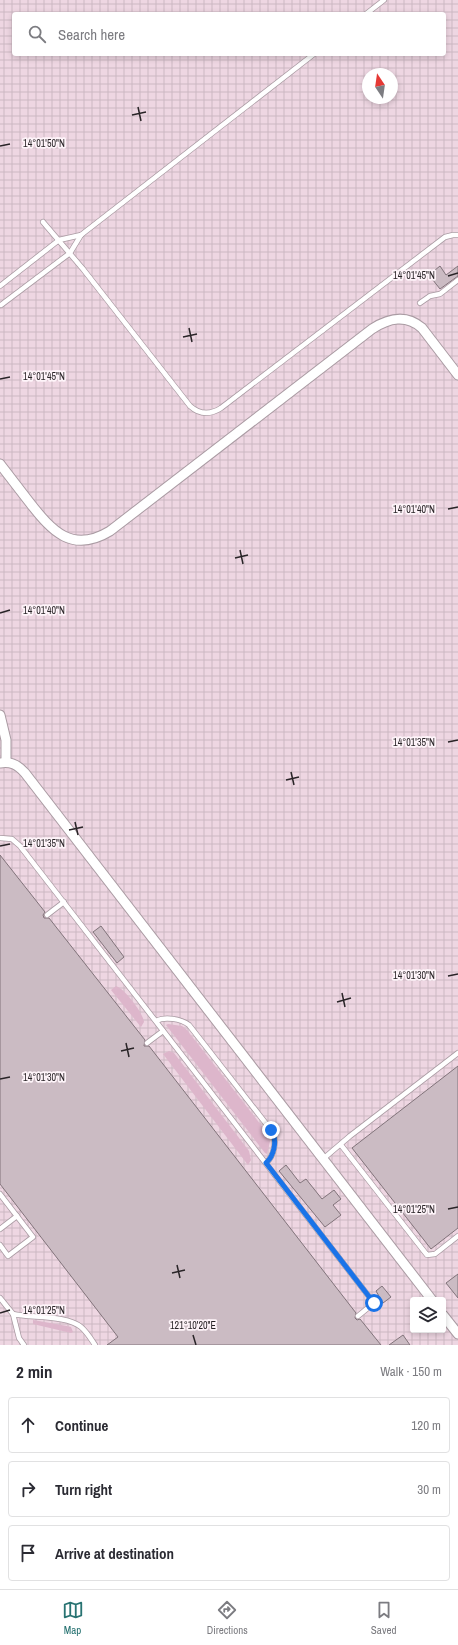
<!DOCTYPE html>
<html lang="en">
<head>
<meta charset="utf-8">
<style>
  :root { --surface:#fff; --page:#f7f7f7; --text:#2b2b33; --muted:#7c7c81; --line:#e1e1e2; --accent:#287372 }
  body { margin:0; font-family:"Archivo Narrow",sans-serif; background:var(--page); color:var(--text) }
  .controls { position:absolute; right:12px; bottom:12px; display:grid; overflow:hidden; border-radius:4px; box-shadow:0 2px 6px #0003 }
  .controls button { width:36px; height:36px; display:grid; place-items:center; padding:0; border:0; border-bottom:1px solid var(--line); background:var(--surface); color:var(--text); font:20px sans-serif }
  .compass { position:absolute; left:362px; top:68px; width:36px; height:36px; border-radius:50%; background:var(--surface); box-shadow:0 2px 6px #0003; rotate:347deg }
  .stop { position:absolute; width:12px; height:12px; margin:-9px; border:3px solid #1a73e8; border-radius:50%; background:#fff }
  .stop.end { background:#1a73e8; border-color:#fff; box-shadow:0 1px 4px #0008 }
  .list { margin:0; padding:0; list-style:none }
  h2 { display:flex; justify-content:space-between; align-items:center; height:52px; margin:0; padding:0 16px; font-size:17px }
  h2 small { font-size:13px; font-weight:400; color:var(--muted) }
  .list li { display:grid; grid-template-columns:26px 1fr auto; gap:12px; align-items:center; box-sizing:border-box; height:56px; margin:0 8px 8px; padding:0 8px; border:1px solid var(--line); border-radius:4px }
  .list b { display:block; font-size:15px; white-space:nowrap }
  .list em { font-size:13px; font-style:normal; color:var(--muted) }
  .icon { flex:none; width:22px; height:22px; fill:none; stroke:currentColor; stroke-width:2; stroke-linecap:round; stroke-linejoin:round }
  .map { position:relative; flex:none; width:458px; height:1345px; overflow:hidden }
  .search { position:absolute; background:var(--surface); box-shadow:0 2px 6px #0003; left:12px; right:12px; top:12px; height:44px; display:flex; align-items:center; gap:10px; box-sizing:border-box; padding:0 14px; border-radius:4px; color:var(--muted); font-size:15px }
  .sheet { height:244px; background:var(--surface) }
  nav { display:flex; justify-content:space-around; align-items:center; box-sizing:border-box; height:56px; border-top:1px solid var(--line); background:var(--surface); font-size:11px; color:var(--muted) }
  nav a { display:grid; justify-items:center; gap:2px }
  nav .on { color:var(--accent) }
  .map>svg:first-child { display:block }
  .industrial { fill:url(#industrial-grid); fill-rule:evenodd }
  .green { fill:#ddb6cb }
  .building { fill:#cbbbc3; stroke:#81737a }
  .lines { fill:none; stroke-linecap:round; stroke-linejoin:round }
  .lane-casing { stroke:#aa9ba3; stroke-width:6 }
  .street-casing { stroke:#aa9ba3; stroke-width:11 }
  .lane { stroke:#fff; stroke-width:4.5 }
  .street { stroke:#fff; stroke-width:9 }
  .route { stroke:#1a73e8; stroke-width:5 }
  .ticks { fill:none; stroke:#292427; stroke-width:1.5 }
  .ticks-label { font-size:10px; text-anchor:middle; fill:#292427; stroke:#fef4f9; stroke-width:3.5; stroke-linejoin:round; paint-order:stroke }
</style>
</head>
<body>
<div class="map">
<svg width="458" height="1345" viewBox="0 0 458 1345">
  <defs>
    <pattern id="industrial-grid" width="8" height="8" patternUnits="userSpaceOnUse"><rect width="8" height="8" fill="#eed6e2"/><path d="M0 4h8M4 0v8" fill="none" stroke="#ccb8c2"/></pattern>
  </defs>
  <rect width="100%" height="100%" fill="#f5e5ed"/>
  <!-- industrial -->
  <path class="industrial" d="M 0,0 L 458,0 L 458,1345 L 0,1345 ZM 14,14 L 444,14 L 444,54 L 14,54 ZM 368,74 L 392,74 L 392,98 L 368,98 ZM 413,1300 L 443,1300 L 443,1330 L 413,1330 Z"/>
  <!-- green -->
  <g class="green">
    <path d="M 116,986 C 125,989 143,1013 144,1022 L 141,1027 L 111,990 Z"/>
    <polygon points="168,1024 182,1026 187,1030 268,1134 270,1141 267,1154 265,1153 166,1025"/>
    <polygon points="169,1051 174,1053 249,1151 251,1160 248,1165 163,1054"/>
    <polygon points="33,1320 67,1326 71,1327 73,1332 71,1333 33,1324"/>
  </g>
  <!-- building -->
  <g class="building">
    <polygon points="440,266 446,275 458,266 458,276 440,289 429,275"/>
    <polygon points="0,855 45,912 43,915 44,918 49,918 145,1040 144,1046 149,1046 356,1313 355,1318 357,1320 360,1319 381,1345 107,1345 118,1337 0,1184"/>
    <polygon points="101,926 124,957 117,963 93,932"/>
    <polygon points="458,1066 458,1228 431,1249 352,1148"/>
    <polygon points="286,1165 300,1183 306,1179 322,1199 334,1190 341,1199 333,1205 341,1215 325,1227 279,1171"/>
    <polygon points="458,1274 458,1298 446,1283"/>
    <polygon points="382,1286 391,1297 383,1303 376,1291"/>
    <polygon points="403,1335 410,1345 389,1345"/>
  </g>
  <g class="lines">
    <!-- lane casing -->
    <g class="lane-casing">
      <g id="lane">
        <polyline points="366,14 384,0"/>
        <path d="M 43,222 L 83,269 L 190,406 C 200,415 210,415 221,408 L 445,237 L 453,235 L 458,235"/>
        <polyline points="0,286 59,240 81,235"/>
        <polyline points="420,303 430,296 440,294 458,280"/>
        <polyline points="1,305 70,253 81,235 314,54"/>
        <polyline points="0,838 12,839 20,846 374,1303 358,1316"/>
        <polyline points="47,915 64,902"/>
        <path d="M 156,1021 C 165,1016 181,1019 189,1025 L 271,1130 C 278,1140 274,1156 266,1163"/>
        <polyline points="147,1043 163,1031"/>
        <polyline points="341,1145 427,1255 435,1254 458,1236"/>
        <polyline points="323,1159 350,1136 458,1053"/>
        <polyline points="0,1194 33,1237 8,1256 0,1245"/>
        <polyline points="0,1229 17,1216"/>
        <polyline points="0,1298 13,1314 19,1338 24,1345"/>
        <path d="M 13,1314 C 31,1318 67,1315 81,1327 C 87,1332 91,1339 95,1345"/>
      </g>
    </g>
    <!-- street casing -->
    <g class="street-casing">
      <g id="street">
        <path d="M 0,464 C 10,477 20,490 30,503 C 52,531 72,554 110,531 L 372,329 C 389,318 406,314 422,328 L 458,375"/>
        <polyline points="0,715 6,740 6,762"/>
        <path d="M 0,763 C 11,761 18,765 25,773 L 432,1300"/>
        <polyline points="443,1315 458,1334"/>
      </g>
    </g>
    <!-- lane -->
    <use href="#lane" class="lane"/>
    <!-- street -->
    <use href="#street" class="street"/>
  </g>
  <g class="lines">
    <!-- route -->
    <path class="route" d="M 271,1130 C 278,1140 274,1156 266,1163 L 374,1303"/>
  </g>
  <!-- ticks -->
  <path class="ticks" d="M 138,107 L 141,121M 132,115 L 146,112M 0,146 L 10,144M 448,276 L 458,273M 189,328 L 192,342M 183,337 L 197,334M 0,379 L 10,377M 448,509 L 458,507M 240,550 L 243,564M 235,558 L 248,555M 0,613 L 10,610M 448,742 L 458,740M 291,772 L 294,785M 286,780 L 299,777M 75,822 L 78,835M 69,830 L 83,827M 0,846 L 10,844M 448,976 L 458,974M 342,993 L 345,1007M 337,1002 L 351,998M 126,1043 L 129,1057M 121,1051 L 134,1048M 0,1079 L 10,1077M 448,1209 L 458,1207M 177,1265 L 180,1278M 172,1273 L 185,1270M 0,1313 L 10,1310M 193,1335 L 196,1345"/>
  <g class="ticks-label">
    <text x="44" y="147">14°01'50"N</text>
    <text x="414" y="279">14°01'45"N</text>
    <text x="44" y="380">14°01'45"N</text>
    <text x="414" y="513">14°01'40"N</text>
    <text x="44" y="614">14°01'40"N</text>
    <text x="414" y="746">14°01'35"N</text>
    <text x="44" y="847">14°01'35"N</text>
    <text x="414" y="979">14°01'30"N</text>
    <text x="44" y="1081">14°01'30"N</text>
    <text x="414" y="1213">14°01'25"N</text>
    <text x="44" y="1314">14°01'25"N</text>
    <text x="193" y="1329">121°10'20"E</text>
  </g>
</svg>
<div class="controls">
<button><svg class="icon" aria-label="layers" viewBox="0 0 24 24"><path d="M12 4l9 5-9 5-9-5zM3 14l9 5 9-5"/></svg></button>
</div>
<svg class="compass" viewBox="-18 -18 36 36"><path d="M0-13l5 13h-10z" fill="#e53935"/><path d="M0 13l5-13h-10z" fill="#7c7c81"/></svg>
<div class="stop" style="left:374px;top:1303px"></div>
<div class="stop end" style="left:271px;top:1130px"></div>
<div class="search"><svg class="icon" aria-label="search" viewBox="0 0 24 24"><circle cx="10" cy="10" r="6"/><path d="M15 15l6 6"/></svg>Search here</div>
</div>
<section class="sheet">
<h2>2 min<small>Walk · 150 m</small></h2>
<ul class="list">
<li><svg class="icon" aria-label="ahead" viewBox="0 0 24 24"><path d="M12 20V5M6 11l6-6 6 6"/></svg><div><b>Continue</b></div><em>120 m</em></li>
<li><svg class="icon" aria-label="right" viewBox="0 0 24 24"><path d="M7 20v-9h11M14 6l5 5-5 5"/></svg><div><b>Turn right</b></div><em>30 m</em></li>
<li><svg class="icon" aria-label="arrive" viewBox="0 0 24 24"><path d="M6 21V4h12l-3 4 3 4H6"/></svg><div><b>Arrive at destination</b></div></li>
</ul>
</section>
<nav>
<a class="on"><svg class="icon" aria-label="map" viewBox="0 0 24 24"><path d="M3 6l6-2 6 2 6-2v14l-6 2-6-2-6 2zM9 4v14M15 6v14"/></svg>Map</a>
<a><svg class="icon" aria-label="directions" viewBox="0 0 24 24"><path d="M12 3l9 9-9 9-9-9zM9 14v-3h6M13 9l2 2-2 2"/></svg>Directions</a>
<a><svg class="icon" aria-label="saved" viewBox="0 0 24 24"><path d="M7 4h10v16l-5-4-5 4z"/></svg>Saved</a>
</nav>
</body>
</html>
